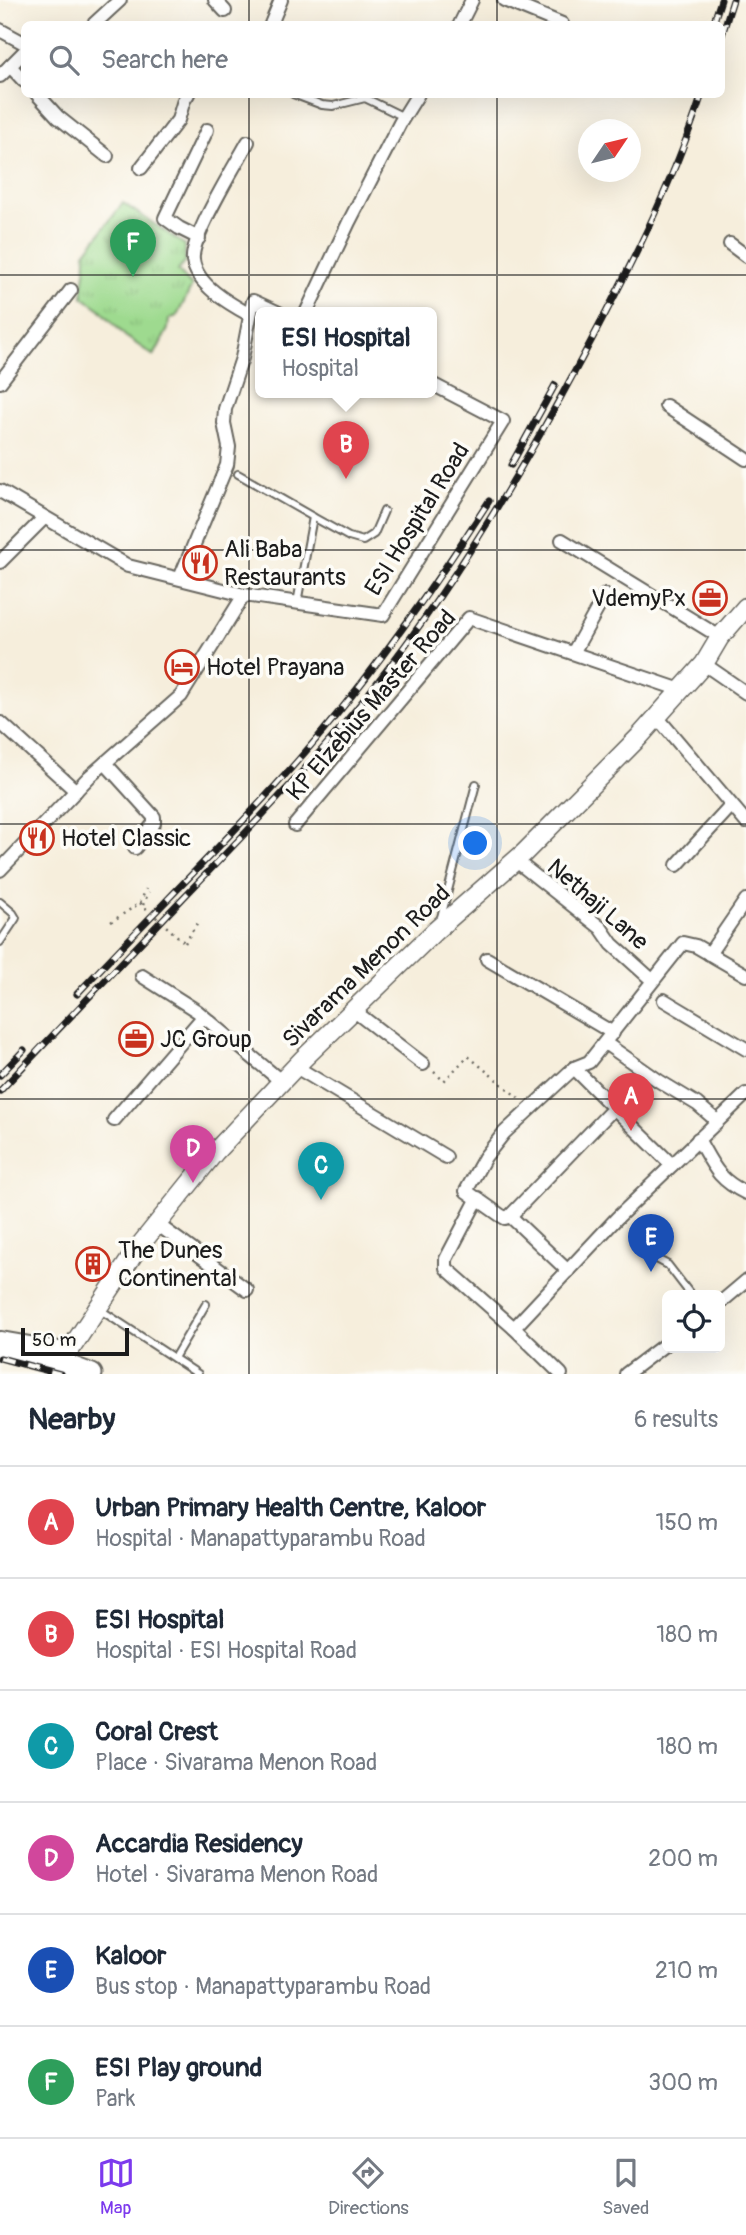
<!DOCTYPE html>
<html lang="en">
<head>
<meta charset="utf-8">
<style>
  :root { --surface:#fff; --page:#f6f6f7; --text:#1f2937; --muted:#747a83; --line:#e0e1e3; --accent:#7c3aed }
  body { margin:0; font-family:Pangolin,sans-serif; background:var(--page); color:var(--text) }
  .controls { position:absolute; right:21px; bottom:21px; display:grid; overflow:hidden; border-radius:10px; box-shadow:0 7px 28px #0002 }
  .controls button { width:63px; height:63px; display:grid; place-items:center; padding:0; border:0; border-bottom:2px solid var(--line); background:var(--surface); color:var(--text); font:35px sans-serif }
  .compass { position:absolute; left:578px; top:119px; width:63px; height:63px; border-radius:50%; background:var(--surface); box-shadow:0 7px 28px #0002; rotate:55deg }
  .scale { position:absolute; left:21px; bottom:18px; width:108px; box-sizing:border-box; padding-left:7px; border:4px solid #1c1c1c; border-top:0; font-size:19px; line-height:24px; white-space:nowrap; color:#1c1c1c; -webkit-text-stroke:5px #fdfcf7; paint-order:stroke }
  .you { position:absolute; left:476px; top:844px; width:24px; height:24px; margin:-18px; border:5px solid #fff; border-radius:50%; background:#1a73e8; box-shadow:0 0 0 10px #1a73e833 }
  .badge { display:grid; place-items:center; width:46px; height:46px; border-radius:50%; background:var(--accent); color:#fff; font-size:23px; font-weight:700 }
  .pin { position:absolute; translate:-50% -58px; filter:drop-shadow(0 2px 4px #0008) }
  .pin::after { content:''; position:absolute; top:37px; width:24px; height:21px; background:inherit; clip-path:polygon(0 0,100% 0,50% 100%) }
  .popup { position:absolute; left:255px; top:307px; width:182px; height:91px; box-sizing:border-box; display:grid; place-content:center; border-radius:10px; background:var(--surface); filter:drop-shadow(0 2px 5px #0005); font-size:23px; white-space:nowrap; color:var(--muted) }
  .popup b { font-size:26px; color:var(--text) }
  .popup::after { content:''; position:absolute; left:50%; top:100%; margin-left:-14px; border:14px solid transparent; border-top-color:var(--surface) }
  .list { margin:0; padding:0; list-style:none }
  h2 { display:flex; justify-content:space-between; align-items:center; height:91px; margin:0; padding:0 28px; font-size:30px }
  h2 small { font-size:23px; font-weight:400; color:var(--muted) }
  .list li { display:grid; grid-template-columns:46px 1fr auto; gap:21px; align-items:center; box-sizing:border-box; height:112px; padding:0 28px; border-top:2px solid var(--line) }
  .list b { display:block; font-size:26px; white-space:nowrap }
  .list p { margin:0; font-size:23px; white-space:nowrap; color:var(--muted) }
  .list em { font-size:23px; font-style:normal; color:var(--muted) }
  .icon { flex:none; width:38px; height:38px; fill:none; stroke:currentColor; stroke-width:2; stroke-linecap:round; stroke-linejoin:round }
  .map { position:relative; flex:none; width:746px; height:1374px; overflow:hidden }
  .search { position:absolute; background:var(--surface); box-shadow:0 7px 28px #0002; left:21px; right:21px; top:21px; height:77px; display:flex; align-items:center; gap:18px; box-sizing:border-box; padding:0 24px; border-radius:10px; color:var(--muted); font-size:26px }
  .sheet { height:763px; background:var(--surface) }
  nav { display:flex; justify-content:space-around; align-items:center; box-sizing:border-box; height:98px; border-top:2px solid var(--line); background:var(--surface); font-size:19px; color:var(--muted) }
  nav a { display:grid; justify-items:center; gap:4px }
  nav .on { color:var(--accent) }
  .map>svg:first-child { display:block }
  .park { fill:url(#park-tufts); stroke:#5d7b56; stroke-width:2 }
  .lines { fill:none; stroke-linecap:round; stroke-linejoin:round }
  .lane-casing { stroke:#68665f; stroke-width:10 }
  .street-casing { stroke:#68665f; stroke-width:16 }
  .secondary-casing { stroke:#68665f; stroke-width:21 }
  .primary-casing { stroke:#68665f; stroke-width:23 }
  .path { stroke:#68665f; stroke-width:2.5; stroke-dasharray:2 5; stroke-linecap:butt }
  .lane { stroke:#fff; stroke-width:6 }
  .street { stroke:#fff; stroke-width:12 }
  .secondary { stroke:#fff; stroke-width:18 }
  .primary { stroke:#fff; stroke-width:19 }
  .rail-casing { stroke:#1c1c1c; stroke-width:7 }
  .rail { stroke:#fdfcf7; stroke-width:4.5; stroke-dasharray:13; stroke-linecap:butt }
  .path-bridge { stroke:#68665f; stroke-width:2.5; stroke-dasharray:2 5; stroke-linecap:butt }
  .grid { fill:none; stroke:#1c1c1c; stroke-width:2; stroke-opacity:0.55 }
  .labels { text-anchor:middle; stroke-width:7; stroke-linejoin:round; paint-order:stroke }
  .street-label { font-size:24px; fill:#1c1c1c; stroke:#fdfcf7 }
  .poi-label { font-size:24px; fill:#1c1c1c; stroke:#fdfcf7; text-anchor:start }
</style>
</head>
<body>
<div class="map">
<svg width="746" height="1374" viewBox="0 0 746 1374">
  <defs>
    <pattern id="park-tufts" width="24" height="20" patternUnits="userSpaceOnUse" patternTransform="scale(1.75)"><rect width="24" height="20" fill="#9eda8f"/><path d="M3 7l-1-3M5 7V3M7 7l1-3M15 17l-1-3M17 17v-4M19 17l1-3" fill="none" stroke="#88ba7b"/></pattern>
  </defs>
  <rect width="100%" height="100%" fill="#fdfcf7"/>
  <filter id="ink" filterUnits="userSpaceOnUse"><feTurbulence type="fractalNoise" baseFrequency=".0143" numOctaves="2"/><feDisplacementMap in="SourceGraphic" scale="14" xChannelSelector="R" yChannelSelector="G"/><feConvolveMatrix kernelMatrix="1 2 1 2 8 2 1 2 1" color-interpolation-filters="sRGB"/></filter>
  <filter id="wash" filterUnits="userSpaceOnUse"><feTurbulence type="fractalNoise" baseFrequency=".00686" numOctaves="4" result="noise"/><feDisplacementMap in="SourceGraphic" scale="28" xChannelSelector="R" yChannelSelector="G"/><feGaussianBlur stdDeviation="1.57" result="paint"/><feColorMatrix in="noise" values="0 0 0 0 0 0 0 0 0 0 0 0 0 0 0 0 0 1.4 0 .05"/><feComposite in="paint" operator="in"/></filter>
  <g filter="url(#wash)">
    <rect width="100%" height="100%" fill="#f6eedc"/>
    <!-- park -->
    <path class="park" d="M 123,203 L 185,245 L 185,262 L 178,271 L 192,286 L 177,316 L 169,319 L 168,329 L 154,356 L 125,336 L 100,309 L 83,297 C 81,282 89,266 85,253 Z"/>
  </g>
  <g filter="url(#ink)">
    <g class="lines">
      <!-- lane casing -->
      <g class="lane-casing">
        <g id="lane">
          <polyline points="293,94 322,105 333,106 365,98 404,117"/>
          <polyline points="238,474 313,517"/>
          <polyline points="297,603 313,517 349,537 363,541 374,534 384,511"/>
          <polyline points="0,902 13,913 16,918 0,942"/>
          <polyline points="440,921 476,784"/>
          <polyline points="651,1256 668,1265 691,1295"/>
          <polyline points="99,1309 198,1374"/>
          <polyline points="174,1358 206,1304"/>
        </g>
      </g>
      <!-- street casing -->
      <g class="street-casing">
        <g id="street">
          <polyline points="215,0 225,11"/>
          <polyline points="504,0 562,24"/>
          <polyline points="94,24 120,0"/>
          <polyline points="271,24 281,0"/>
          <polyline points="460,24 472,0"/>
          <polyline points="0,30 24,43"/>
          <polyline points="10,66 24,81"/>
          <polyline points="0,76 24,52"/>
          <polyline points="37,94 58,117 107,156"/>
          <path d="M 248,142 C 236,164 190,238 193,260 C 196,285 230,304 250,315"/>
          <polyline points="141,168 178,120 184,100 188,94"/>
          <polyline points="199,238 179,228 165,218 207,130"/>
          <polyline points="730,244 746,256"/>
          <polyline points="306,313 349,222 400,123 418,94"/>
          <polyline points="0,382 71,290"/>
          <polyline points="666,406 746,459"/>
          <polyline points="0,491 128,566 244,595 383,615 503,421 432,384"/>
          <polyline points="562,540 720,637"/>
          <polyline points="0,562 44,518"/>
          <polyline points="180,578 227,465 229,447 224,423 225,409 242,358 253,301 279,313"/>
          <polyline points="573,653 605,595"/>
          <polyline points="704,664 746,693"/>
          <polyline points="657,717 746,822"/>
          <polyline points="1,723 76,791"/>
          <polyline points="105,763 154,817 154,823 135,848"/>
          <polyline points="295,825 469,618 681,690"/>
          <polyline points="515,860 601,928 612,944 652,980"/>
          <polyline points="677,865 731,806"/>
          <polyline points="0,870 89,777 181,696 244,595"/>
          <polyline points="709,954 746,900"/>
          <polyline points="487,959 613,1033"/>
          <polyline points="142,976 197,1011 282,1082"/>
          <polyline points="664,1000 746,1049"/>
          <polyline points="353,1010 423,1064"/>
          <polyline points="605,1043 659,1081 697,1104 717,1121"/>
          <polyline points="296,1067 446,1157"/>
          <polyline points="574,1068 589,1062 683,943 696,946 746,975"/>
          <polyline points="614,1108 574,1068 504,1133 485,1157 466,1191 500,1215 505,1218 510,1216 614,1108 672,1165"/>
          <polyline points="114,1120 203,1017"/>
          <path d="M 698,1139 C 713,1165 717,1179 746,1193"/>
          <polyline points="478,1198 446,1259 446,1268 514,1328"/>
          <polyline points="510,1216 568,1271"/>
          <polyline points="157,1224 247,1290"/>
          <polyline points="720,1303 746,1281"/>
          <polyline points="0,1338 70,1350 68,1355"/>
          <polyline points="561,1374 514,1328 617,1218 746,1094"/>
          <polyline points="626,1374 667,1343"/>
        </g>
      </g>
      <!-- secondary casing -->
      <g class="secondary-casing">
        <polyline id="secondary" points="70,1350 137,1249 215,1152 303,1059 435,931 524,853 639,737 704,664 720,637 746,607"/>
      </g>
      <!-- primary casing -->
      <g class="primary-casing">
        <polyline id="primary" points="0,1349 65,1364 92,1374"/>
      </g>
      <!-- path -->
      <g class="path">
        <polyline points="143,905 149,892"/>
        <polyline points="111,922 140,903 146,889"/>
        <polyline points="185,943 199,920"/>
        <polyline points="434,1072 444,1081 468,1056 521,1100"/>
      </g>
      <!-- lane -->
      <use href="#lane" class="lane"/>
      <!-- street -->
      <use href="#street" class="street"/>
      <!-- secondary -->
      <use href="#secondary" class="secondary"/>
      <!-- primary -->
      <use href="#primary" class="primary"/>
      <!-- rail casing -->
      <g class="rail-casing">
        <g id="rail">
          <polyline points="713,24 721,0"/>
          <polyline points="722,35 733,0"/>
          <polyline points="511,465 555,385"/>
          <path d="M 77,994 C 159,906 247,822 324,730 C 385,657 438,580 489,501"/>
          <polyline points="0,1075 24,1050"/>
          <path d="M 0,1091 C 61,1026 122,962 183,898 C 236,843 289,788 339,730 C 434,617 512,489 582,358 C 627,274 672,186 702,94"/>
          <polyline points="0,1358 60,1374"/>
        </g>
      </g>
      <!-- rail -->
      <use href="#rail" class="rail"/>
      <!-- path-bridge -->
      <polyline class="path-bridge" points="140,903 185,943"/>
    </g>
  </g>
  <!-- grid -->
  <path class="grid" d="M 249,0 L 249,24M 497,0 L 497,24M 249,94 L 249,1374M 497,94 L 497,1374M 0,275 L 746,275M 0,550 L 746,550M 0,824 L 746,824M 0,1099 L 746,1099"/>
  <!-- icons -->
  <defs>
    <g id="restaurant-ring" transform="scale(1.75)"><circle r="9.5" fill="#fdfcf7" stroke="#c8321e" stroke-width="1.5"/><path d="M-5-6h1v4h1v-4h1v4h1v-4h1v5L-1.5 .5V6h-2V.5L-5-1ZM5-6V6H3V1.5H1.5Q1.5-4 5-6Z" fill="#c8321e"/></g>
    <g id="office-ring" transform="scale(1.75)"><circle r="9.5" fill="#fdfcf7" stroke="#c8321e" stroke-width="1.5"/><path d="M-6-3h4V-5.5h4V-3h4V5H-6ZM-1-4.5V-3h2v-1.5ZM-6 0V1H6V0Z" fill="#c8321e"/></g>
    <g id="hotel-ring" transform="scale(1.75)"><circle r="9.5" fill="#fdfcf7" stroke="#c8321e" stroke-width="1.5"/><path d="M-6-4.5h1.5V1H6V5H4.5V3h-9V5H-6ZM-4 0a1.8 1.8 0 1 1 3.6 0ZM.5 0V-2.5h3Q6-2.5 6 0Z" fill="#c8321e"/></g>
    <g id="building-ring" transform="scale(1.75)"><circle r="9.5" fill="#fdfcf7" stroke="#c8321e" stroke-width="1.5"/><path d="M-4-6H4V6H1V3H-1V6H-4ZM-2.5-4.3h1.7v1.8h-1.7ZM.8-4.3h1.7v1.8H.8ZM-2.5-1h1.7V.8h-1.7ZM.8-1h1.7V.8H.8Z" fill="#c8321e"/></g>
  </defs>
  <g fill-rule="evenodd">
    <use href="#restaurant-ring" x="200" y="563"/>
    <use href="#office-ring" x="710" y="598"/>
    <use href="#hotel-ring" x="182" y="667"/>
    <use href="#restaurant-ring" x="37" y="838"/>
    <use href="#office-ring" x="136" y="1039"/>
    <use href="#building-ring" x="93" y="1264"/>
  </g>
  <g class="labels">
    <!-- street labels -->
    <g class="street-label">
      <text transform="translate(417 519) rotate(-58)" y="8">ESI Hospital Road</text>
      <text transform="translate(371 705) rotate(-49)" y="8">KP Elzebius Master Road</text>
      <text transform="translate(598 904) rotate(41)" y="8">Nethaji Lane</text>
      <text transform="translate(366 966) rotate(-44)" y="8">Sivarama Menon Road</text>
    </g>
    <!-- poi labels -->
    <g class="poi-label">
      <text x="224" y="557">Ali Baba<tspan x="224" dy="28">Restaurants</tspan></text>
      <text x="686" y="606" text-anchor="end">VdemyPx</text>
      <text x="206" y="675">Hotel Prayana</text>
      <text x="61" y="846">Hotel Classic</text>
      <text x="160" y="1047">JC Group</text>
      <text x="118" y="1258">The Dunes<tspan x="118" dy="28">Continental</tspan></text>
    </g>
  </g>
</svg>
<div class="controls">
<button><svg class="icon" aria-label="locate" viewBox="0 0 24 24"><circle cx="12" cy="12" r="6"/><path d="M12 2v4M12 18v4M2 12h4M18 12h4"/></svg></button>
</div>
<svg class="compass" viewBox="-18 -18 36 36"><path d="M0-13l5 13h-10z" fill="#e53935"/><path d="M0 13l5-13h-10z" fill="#747a83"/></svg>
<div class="scale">50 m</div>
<div class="you"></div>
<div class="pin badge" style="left:631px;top:1131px;background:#e0444e">A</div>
<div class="pin badge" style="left:346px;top:479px;background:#e0444e">B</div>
<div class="popup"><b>ESI Hospital</b>Hospital</div>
<div class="pin badge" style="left:321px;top:1200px;background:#0f9aa8">C</div>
<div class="pin badge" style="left:193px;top:1183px;background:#d1479c">D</div>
<div class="pin badge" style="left:651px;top:1272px;background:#1a4fb4">E</div>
<div class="pin badge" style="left:133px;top:277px;background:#2e9e5b">F</div>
<div class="search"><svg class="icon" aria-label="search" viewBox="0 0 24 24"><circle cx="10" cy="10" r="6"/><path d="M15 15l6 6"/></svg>Search here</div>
</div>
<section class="sheet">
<h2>Nearby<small>6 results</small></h2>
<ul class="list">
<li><span class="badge" style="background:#e0444e">A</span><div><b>Urban Primary Health Centre, Kaloor</b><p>Hospital · Manapattyparambu Road</p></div><em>150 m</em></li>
<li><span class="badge" style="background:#e0444e">B</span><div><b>ESI Hospital</b><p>Hospital · ESI Hospital Road</p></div><em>180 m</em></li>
<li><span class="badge" style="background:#0f9aa8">C</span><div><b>Coral Crest</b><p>Place · Sivarama Menon Road</p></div><em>180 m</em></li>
<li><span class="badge" style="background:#d1479c">D</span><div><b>Accardia Residency</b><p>Hotel · Sivarama Menon Road</p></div><em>200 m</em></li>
<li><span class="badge" style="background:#1a4fb4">E</span><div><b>Kaloor</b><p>Bus stop · Manapattyparambu Road</p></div><em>210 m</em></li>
<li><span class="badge" style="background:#2e9e5b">F</span><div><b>ESI Play ground</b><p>Park</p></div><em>300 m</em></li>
</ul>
</section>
<nav>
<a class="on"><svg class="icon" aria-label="map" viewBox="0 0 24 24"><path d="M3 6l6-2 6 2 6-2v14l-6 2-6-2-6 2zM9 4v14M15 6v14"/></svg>Map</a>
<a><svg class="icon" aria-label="directions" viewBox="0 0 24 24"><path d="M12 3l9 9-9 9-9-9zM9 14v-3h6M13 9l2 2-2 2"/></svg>Directions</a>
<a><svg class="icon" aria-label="saved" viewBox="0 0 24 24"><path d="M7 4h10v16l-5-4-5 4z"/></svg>Saved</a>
</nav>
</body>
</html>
